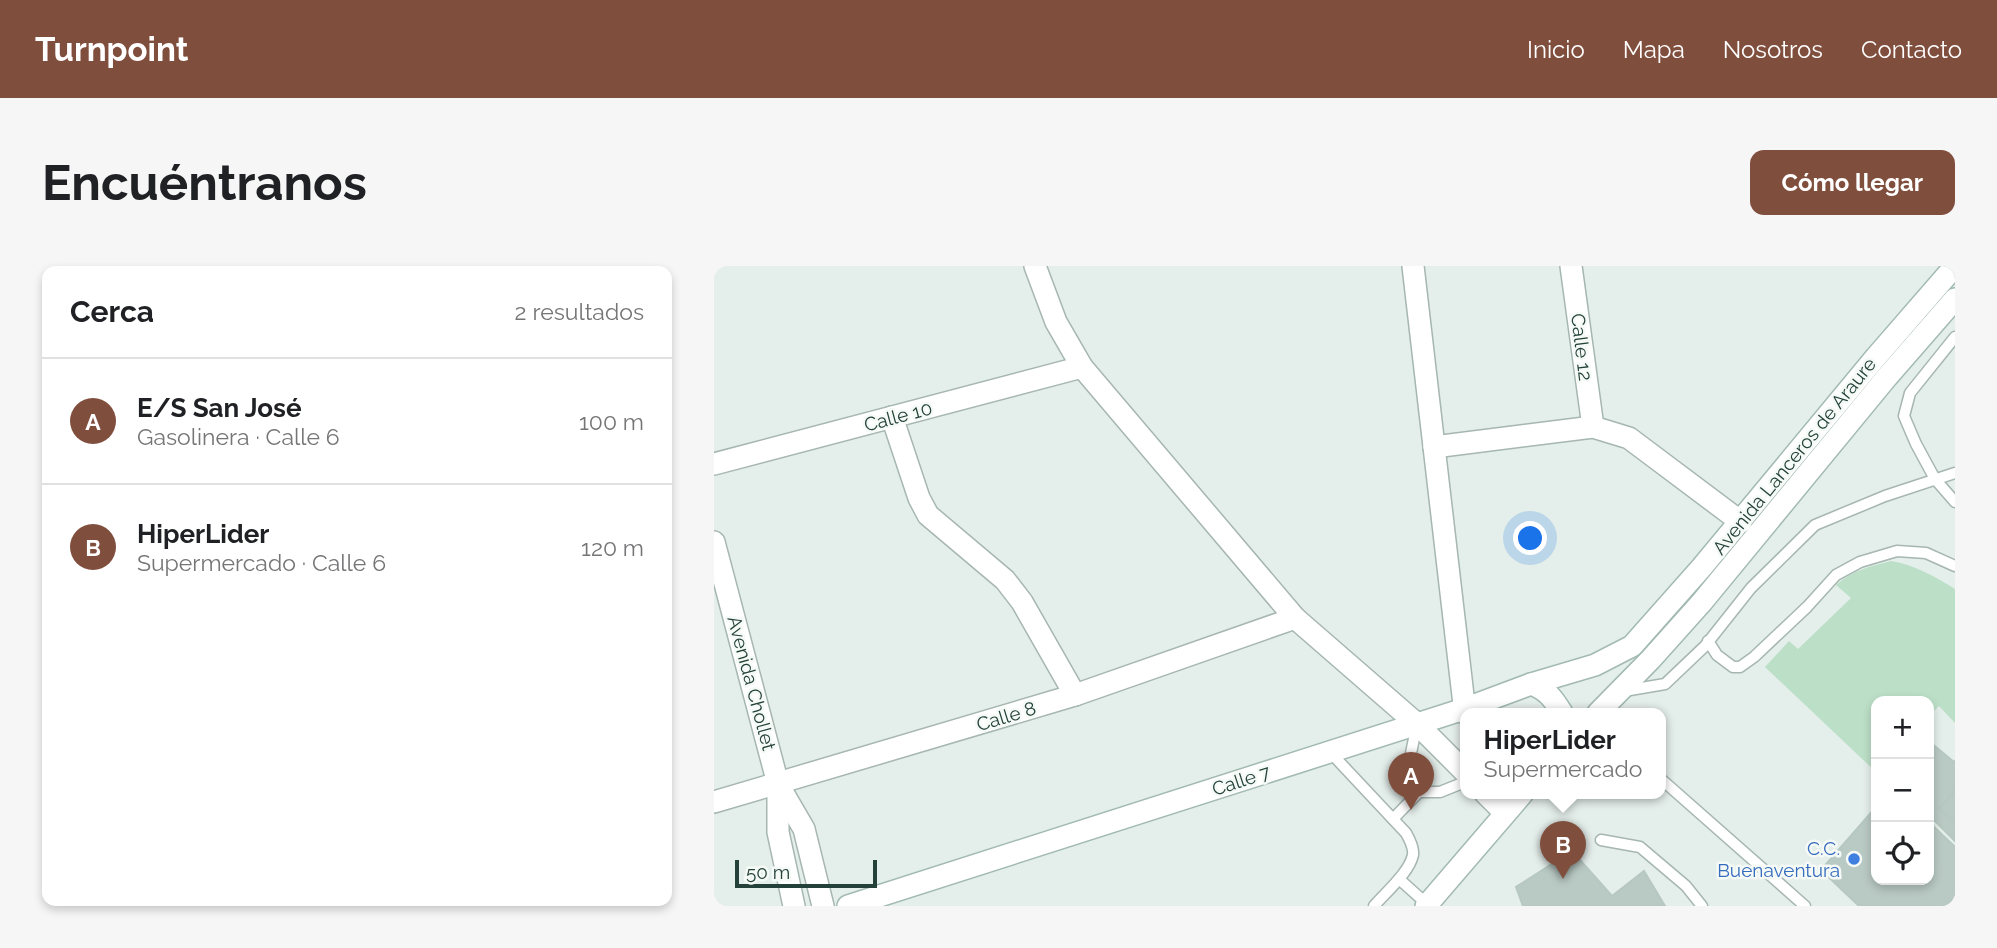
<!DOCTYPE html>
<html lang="es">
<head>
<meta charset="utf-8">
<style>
  :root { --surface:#fff; --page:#f6f6f6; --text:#202124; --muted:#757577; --line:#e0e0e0; --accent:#804e3d }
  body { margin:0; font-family:Raleway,sans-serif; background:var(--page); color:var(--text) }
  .controls { position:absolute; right:21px; bottom:21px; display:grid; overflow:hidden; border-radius:14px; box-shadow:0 4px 10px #0003 }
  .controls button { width:63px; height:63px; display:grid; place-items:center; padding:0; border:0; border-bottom:2px solid var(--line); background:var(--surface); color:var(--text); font:35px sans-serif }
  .scale { position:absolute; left:21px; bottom:18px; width:142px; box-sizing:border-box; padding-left:7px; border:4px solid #234039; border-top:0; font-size:19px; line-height:24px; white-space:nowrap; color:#234039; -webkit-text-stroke:5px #f5faf7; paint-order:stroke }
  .you { position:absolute; left:817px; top:273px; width:24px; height:24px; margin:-18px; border:5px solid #fff; border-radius:50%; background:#1a73e8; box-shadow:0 0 0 10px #1a73e833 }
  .badge { display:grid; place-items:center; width:46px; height:46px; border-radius:50%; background:var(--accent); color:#fff; font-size:23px; font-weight:700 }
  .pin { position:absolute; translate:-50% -58px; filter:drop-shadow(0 2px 4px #0008) }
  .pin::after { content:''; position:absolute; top:37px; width:24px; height:21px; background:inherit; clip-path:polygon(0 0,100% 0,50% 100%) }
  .popup { position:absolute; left:746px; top:442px; width:206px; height:91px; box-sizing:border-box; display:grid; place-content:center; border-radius:14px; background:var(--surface); filter:drop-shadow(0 2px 5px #0005); font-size:23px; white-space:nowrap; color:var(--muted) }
  .popup b { font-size:26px; color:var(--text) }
  .popup::after { content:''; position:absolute; left:50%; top:100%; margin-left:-14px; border:14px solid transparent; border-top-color:var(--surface) }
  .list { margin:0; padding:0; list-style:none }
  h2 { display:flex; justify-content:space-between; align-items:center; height:91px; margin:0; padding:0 28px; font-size:30px }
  h2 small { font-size:23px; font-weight:400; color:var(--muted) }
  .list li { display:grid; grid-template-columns:46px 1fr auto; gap:21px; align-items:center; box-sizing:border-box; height:126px; padding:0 28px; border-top:2px solid var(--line) }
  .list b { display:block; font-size:26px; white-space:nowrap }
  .list p { margin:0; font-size:23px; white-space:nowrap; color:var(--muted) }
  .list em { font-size:23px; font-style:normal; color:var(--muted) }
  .icon { flex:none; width:38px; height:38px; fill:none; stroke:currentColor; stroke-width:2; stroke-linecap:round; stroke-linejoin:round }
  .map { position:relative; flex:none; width:1241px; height:640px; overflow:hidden; border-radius:14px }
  header { display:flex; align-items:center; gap:42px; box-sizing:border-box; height:98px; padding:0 35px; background:var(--accent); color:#fff }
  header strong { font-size:33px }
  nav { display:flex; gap:38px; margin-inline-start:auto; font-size:24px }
  .intro { display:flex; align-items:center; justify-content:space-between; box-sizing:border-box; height:168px; padding:0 42px }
  h1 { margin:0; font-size:49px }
  .button { padding:18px 32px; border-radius:14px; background:var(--accent); color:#fff; font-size:24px; font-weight:700 }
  main { display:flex; gap:42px; padding:0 42px }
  aside { flex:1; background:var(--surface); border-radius:14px; box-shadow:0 4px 10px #0003 }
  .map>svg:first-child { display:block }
  .green { fill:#bcdfc7 }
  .building { fill:#b9c9c3; stroke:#b6c8c1; stroke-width:2 }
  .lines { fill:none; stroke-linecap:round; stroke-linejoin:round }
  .lane-casing { stroke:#a6b6b1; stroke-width:13 }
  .street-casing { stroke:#a6b6b1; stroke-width:24 }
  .secondary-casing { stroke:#a2bab2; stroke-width:24 }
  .lane { stroke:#fff; stroke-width:10 }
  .street { stroke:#fff; stroke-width:21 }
  .secondary { stroke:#fff; stroke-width:21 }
  .shop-dot { fill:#3f7fe0; stroke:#f5faf7; stroke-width:2.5 }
  .labels { text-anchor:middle; stroke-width:5; stroke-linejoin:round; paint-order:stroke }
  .street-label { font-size:19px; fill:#234039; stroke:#f5faf7 }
  .shop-label { font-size:19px; fill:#366cbe; stroke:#f5faf7; text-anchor:end }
</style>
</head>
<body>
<header>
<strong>Turnpoint</strong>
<nav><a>Inicio</a><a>Mapa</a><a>Nosotros</a><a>Contacto</a></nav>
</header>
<div class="intro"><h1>Encuéntranos</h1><a class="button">Cómo llegar</a></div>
<main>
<aside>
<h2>Cerca<small>2 resultados</small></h2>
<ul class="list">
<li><span class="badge">A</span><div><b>E/S San José</b><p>Gasolinera · Calle 6</p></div><em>100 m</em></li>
<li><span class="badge">B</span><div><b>HiperLider</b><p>Supermercado · Calle 6</p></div><em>120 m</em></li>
</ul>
</aside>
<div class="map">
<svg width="1241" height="640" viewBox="0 0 1241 640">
  <rect width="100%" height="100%" fill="#e4eeea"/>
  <!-- green -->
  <path class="green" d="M 1177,295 C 1201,299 1220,310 1241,323 L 1241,457 L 1225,440 L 1215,450 L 1215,435 L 1162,435 L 1162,506 L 1051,401 L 1075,375 L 1084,383 L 1137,332 L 1122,319 C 1137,305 1157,300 1177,295 Z"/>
  <!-- building -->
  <g class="building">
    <polygon points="1217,477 1240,496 1241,495 1241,575 1215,549 1215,479"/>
    <polygon points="1241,524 1241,556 1225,543"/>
    <polygon points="1162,541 1162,614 1215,614 1215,556 1241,581 1241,640 1145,640 1107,604"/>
    <polygon points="858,585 898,630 930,605 951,640 809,640 802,621"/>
  </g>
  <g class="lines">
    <!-- lane casing -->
    <g class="lane-casing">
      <g id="lane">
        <polyline points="1241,71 1196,127 1190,150 1202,178 1221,213 1241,236"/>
        <polyline points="994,375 1003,389 1019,401 1026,401 1040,391 1093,341 1122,309 1146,296 1183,285 1212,287 1241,300"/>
        <polyline points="910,425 951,418 991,380 1037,322 1101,259 1171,230 1241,207"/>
        <polyline points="703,458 696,492 705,526"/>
        <path d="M 616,486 L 692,567 C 696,574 700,582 699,589 C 695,607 671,627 660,640"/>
        <polyline points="947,513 1091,640"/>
        <polyline points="679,553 705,526 726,526 751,516"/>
        <polyline points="887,574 926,581 972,620 988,640"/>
        <polyline points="685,613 713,638"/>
      </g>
    </g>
    <!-- street casing -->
    <g class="street-casing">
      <g id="street">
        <polyline points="321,0 342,56 368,101 581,352 703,458 751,506"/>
        <polyline points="699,0 751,447"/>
        <polyline points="857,0 879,161"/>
        <polyline points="178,151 205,232 214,249 291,314 308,336 361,429"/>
        <polyline points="720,181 879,161 915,172 1027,256"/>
        <polyline points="0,198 368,101"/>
        <polyline points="0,276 64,518 64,566 80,640"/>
        <polyline points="65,520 90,563 109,640"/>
        <polyline points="771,527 791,547"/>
        <polyline points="0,536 361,429 581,352"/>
      </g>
    </g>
    <!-- secondary casing -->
    <g class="secondary-casing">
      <g id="secondary">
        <path d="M 817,418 C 833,424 839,432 848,447"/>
        <polyline points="884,447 937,393 988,336 1173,111 1241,33"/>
        <polyline points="134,640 750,443 817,418 881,399 918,380 988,301 1162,91 1241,0"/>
        <polyline points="712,640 809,527"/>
      </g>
    </g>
    <!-- lane -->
    <use href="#lane" class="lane"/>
    <!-- street -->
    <use href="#street" class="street"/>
    <!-- secondary -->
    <use href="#secondary" class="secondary"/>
  </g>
  <!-- markers -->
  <circle class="shop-dot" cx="1140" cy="593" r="7"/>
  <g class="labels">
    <!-- street labels -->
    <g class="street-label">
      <text transform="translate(868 81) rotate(83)" y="7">Calle 12</text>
      <text transform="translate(184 150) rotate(-15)" y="7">Calle 10</text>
      <text transform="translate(1080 190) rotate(-51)" y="7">Avenida Lanceros de Araure</text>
      <text transform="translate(38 417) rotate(75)" y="7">Avenida Chollet</text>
      <text transform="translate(292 450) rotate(-17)" y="7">Calle 8</text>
      <text transform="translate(527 514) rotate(-18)" y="7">Calle 7</text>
    </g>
    <!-- shop labels -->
    <g class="shop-label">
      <text x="1126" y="589">C.C.<tspan x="1126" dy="22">Buenaventura</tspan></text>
    </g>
  </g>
</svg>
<div class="controls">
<button>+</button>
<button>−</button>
<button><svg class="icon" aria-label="locate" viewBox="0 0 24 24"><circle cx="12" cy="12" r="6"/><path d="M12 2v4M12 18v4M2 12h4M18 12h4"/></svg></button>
</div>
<div class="scale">50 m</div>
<div class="you"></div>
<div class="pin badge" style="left:697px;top:544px">A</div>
<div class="pin badge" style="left:849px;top:613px">B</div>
<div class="popup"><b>HiperLider</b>Supermercado</div>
</div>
</main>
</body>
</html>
